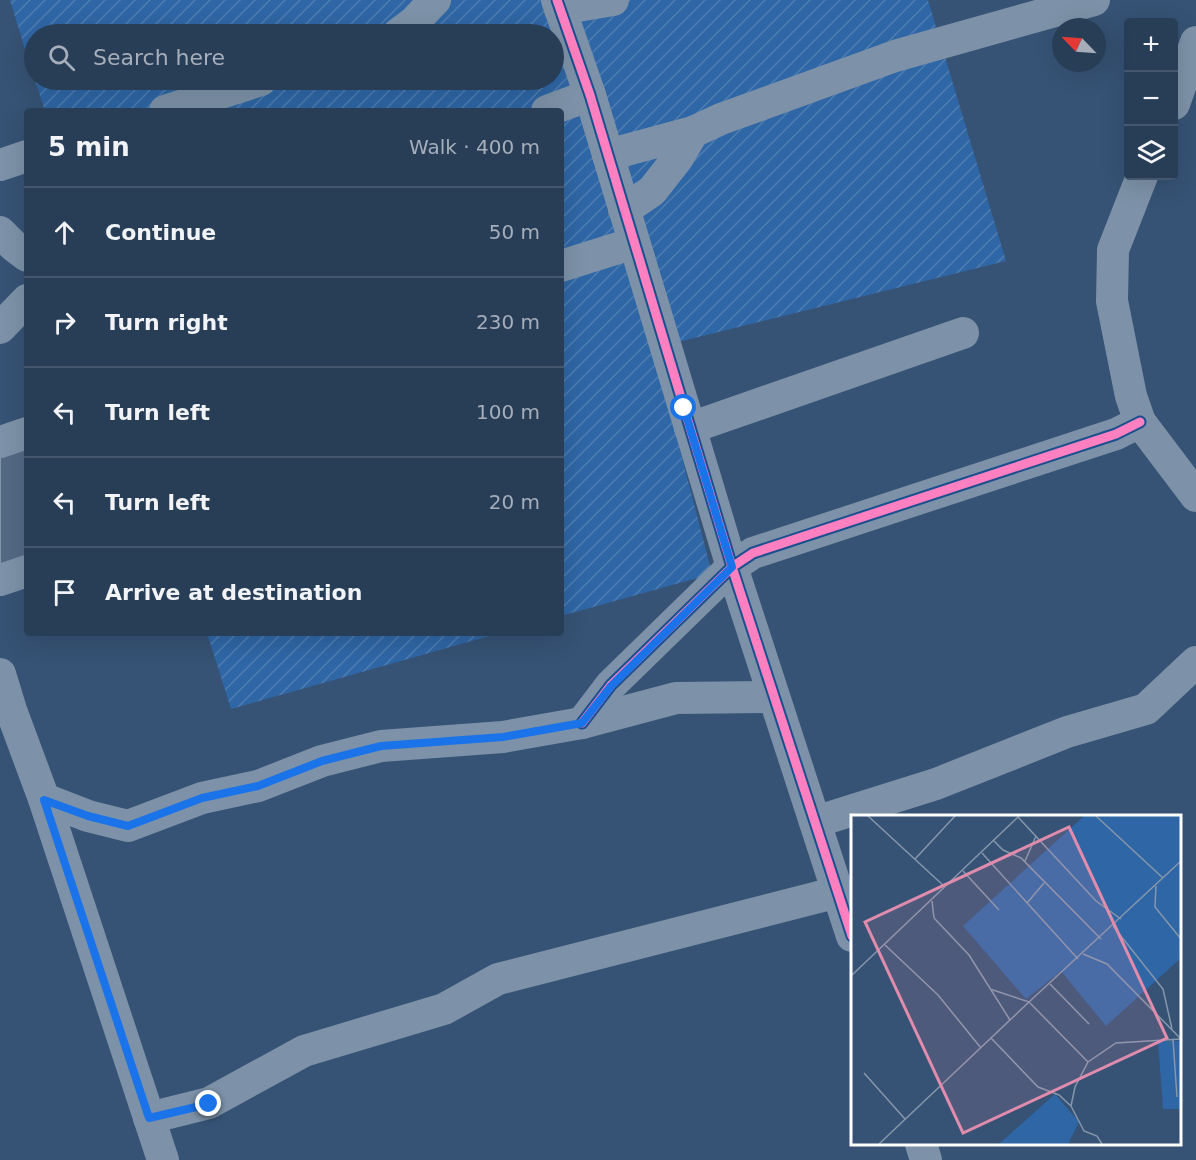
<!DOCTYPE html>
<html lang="en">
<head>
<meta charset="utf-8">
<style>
  :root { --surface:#283e57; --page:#30455d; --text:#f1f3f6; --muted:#a5aeba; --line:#44576d }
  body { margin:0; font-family:"DejaVu Sans",sans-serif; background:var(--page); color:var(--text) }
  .controls { position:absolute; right:18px; top:18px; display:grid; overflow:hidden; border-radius:6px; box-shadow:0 6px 24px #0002 }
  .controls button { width:54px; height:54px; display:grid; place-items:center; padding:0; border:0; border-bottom:2px solid var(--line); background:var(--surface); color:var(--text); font:30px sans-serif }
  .compass { position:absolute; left:1052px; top:18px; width:54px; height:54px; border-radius:50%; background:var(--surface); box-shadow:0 6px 24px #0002; rotate:295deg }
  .stop { position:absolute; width:18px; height:18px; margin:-14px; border:4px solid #1a73e8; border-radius:50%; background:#fff }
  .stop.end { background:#1a73e8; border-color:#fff; box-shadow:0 2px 6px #0008 }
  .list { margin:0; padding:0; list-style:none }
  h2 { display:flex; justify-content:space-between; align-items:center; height:78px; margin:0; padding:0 24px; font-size:26px }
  h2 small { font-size:20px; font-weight:400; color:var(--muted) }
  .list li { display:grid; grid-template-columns:39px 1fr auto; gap:18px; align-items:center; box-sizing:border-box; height:90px; padding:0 24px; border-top:2px solid var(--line) }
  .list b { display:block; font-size:22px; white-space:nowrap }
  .list em { font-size:20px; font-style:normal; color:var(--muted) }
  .icon { flex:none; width:33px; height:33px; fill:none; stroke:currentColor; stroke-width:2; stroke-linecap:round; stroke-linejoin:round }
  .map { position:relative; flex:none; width:1196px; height:1160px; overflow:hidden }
  .search { position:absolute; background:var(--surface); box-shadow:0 6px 24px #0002; left:24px; top:24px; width:540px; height:66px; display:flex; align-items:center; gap:15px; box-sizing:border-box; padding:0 21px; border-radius:33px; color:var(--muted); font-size:22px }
  .panel { position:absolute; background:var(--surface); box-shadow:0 6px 24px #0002; left:24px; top:108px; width:540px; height:528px; border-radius:6px }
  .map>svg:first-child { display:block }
  .garden { fill:url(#garden-furrows) }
  .building { fill:#526984; stroke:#92a2b6; stroke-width:1.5; filter:url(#shadow) }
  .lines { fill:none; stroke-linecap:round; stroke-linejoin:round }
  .minor { stroke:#7d92a8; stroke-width:32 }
  .cycleway-casing { stroke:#1b4f8f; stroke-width:13 }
  .cycleway { stroke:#ff80c0; stroke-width:9 }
  .route { stroke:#1a73e8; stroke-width:8 }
  .inset-road { fill:none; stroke:#8697ac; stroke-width:1.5 }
  .view { fill:#e08cad; fill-opacity:0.15; stroke:#e08cad; stroke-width:3 }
  .inset-edge { fill:none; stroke:#fff; stroke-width:3 }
</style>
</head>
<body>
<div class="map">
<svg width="1196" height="1160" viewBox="0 0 1196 1160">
  <defs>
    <pattern id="garden-furrows" width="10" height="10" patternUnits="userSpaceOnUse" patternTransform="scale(1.5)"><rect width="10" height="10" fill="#2f66a5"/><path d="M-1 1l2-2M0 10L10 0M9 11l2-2" fill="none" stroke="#4e7db2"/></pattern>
    <filter id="shadow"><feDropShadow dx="3.5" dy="6" stdDeviation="0" flood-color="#0009"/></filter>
  </defs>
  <rect width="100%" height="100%" fill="#365274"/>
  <!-- garden -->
  <g class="garden">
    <polygon points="10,0 928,0 1006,261 654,348 712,574 561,616 561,111 45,111 35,80 554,80 554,34 34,34 34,79"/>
    <polygon points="207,633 500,633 231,709"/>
  </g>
  <!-- building -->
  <polygon class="building" points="27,446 27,564 0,573 0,456"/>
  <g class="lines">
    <!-- minor -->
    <g class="minor">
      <polyline points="557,0 590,95 732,567 611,685 582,723"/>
      <polyline points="560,9 613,0"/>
      <polyline points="398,34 414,22 435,0"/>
      <polyline points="1174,104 1196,42"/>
      <polyline points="165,111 261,80"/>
      <polyline points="547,111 590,95"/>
      <polyline points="608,155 693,132"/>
      <polyline points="0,165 27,156"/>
      <polyline points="1142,176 1113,250 1112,301 1131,396 1140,422 1196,496"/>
      <polyline points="624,210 652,191 677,159 693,132 721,119 895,56 1094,0"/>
      <polyline points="0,232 15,247 27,256"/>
      <polyline points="561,266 634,243"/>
      <polyline points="0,328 27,300"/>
      <polyline points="690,428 963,333"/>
      <polyline points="0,442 27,433"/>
      <polyline points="0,580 27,571"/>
      <polyline points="0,674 11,710 44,799 163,1160"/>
      <polyline points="44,799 88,816 128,826 202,798 258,786 322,761 381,746 503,737 582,723 676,698 773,697"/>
      <polyline points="815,822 936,784 1067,732 1146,709 1196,662"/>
      <polyline points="852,936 732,567 753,553 1116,434 1140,422"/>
      <polyline points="149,1118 209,1103 304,1051 444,1009 498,979 838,892"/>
      <polyline points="921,1144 926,1160"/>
    </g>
    <!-- cycleway casing -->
    <g class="cycleway-casing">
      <g id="cycleway">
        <polyline points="557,0 590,95 732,567 611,685 582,723"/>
        <polyline points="852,936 732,567 753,553 1116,434 1140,422"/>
      </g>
    </g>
    <!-- cycleway -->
    <use href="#cycleway" class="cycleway"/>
  </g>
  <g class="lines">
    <!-- route -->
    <polyline class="route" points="209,1104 149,1118 44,800 88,816 128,826 202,798 258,786 322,761 381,746 503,737 582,723 611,686 732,567 684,408"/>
  </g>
  <!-- overview -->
  <g transform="translate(851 815)">
    <rect width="330" height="330" fill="#365274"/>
    <path d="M 233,1 L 330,1 L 330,143 L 255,211 L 210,156 L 175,184 L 112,111 ZM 307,226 L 330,226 L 330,294 L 312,294 ZM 204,279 L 228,307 L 217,329 L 148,329 Z" fill="#2f66a5"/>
    <path class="inset-road" d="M 17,1 L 94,72M 245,1 L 312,63M 167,2 L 245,86 L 270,104M 143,26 L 152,35 L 170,43 L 250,124M 131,38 L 227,144M 64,44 L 104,1M 174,46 L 185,21M 112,56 L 148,95M 305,71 L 304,92 L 330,124M 81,86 L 83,103 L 118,140 L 159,205M 176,88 L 193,68M 262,111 L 312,174 L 321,214M 34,130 L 87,180 L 130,233M 232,139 L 256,149 L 330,224M 0,161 L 168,1M 199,169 L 238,209M 139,174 L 178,187 L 330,46M 140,223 L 187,272 L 208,280 L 220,291M 322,225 L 326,282M 13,258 L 54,304M 28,329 L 178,187 L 237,247M 251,329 L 246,321 L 233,316 L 220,291 L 224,272 L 237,247 L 265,228 L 330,224"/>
    <path class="view" d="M 218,12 L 316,223 L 112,318 L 14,107 Z"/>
    <rect width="330" height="330" class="inset-edge"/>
  </g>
</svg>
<div class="controls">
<button>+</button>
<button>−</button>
<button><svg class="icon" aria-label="layers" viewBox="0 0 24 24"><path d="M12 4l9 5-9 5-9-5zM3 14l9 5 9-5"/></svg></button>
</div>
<svg class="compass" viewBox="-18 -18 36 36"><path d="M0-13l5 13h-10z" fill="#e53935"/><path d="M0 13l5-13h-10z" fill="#a5aeba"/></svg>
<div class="stop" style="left:684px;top:408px"></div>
<div class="stop end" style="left:209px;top:1104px"></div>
<div class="search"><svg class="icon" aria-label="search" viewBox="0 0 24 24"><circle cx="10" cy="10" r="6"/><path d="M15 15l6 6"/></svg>Search here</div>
<section class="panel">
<h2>5 min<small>Walk · 400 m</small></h2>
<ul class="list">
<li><svg class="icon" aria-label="ahead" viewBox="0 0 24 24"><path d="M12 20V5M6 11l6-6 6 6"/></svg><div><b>Continue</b></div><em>50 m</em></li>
<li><svg class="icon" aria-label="right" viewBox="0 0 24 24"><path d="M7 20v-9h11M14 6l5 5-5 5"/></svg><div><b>Turn right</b></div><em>230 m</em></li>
<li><svg class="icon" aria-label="left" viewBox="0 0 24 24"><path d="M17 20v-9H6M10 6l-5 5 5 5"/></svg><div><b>Turn left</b></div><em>100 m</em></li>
<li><svg class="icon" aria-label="left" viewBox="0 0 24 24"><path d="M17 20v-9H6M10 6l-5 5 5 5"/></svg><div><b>Turn left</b></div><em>20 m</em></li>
<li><svg class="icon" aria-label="arrive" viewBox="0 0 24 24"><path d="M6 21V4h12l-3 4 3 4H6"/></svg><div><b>Arrive at destination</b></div></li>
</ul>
</section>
</div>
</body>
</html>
